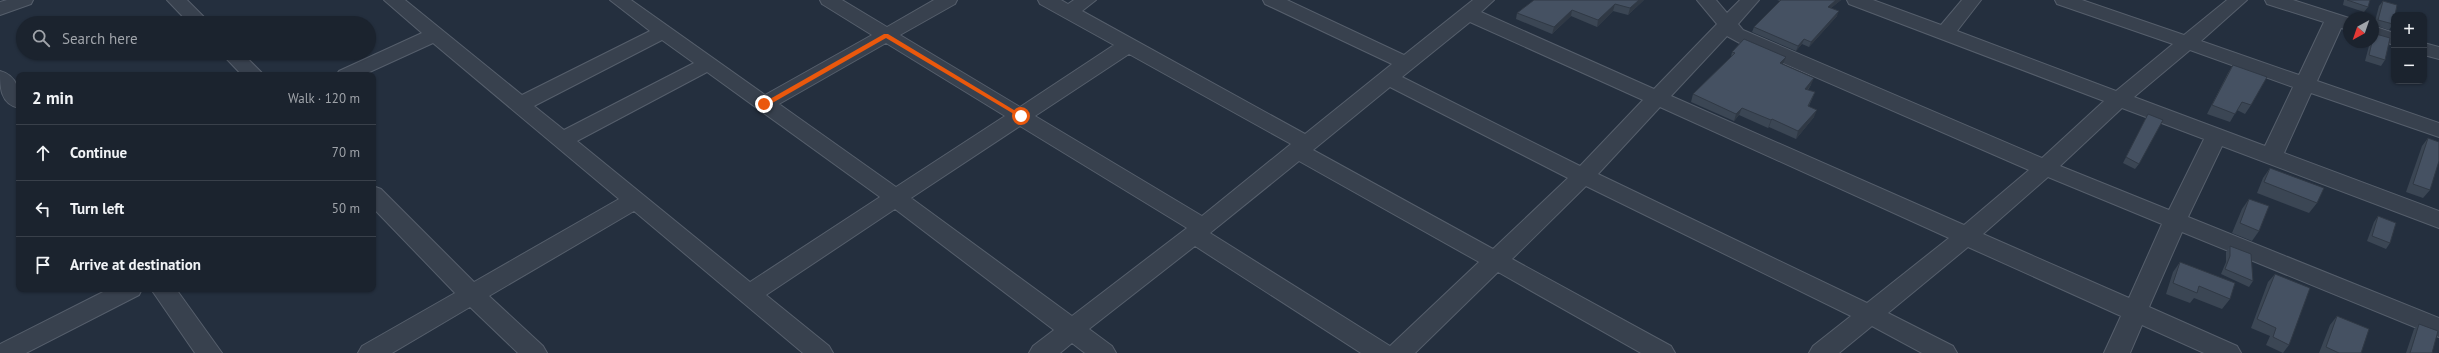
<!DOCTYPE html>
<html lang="en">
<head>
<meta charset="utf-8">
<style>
  :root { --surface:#1b232e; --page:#242b36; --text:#f1f3f6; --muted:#a0a4aa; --line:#39404a }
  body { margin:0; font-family:"PT Sans",sans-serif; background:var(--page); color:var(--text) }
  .controls { position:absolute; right:12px; top:12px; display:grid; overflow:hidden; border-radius:8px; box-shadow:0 1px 3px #0004 }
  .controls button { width:36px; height:36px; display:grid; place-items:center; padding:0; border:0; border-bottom:1px solid var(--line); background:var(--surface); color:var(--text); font:20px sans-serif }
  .compass { position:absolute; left:2343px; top:12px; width:36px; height:36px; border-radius:50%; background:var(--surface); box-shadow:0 1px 3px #0004; rotate:220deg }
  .stop { position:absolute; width:12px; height:12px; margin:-9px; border:3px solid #ea580c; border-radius:50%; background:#fff }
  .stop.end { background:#ea580c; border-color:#fff; box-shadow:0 1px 4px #0008 }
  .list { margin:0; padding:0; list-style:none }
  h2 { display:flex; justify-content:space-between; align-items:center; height:52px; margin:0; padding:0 16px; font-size:17px }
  h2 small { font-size:13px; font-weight:400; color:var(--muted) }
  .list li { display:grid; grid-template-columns:26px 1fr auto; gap:12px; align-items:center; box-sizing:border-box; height:56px; padding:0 16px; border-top:1px solid var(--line) }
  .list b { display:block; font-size:15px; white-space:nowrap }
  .list em { font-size:13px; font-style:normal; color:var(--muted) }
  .icon { flex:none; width:22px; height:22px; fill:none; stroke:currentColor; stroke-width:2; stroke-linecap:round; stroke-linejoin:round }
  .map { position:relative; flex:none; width:2439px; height:353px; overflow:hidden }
  .search { position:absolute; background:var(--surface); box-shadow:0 1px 3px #0004; left:16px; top:16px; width:360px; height:44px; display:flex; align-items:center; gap:10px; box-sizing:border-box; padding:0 14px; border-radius:22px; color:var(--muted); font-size:15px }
  .panel { position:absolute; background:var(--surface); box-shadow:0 1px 3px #0004; left:16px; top:72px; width:360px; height:220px; border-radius:8px }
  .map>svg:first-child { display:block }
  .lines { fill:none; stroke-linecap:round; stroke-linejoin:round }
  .minor-casing { stroke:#565f6c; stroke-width:2 }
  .minor { fill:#38414e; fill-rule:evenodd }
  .wall { fill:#3b4654 }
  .shaded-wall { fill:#303945 }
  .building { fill:#455162; stroke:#303945 }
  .route { fill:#ea580c }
</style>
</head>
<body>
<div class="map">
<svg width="2439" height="353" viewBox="0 0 2439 353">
  <rect width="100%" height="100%" fill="#242f3e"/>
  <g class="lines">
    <!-- minor casing -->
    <g class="minor-casing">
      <g id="minor">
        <polygon points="7,0 33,0 31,4 0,15 0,2"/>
        <polygon points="167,0 187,0 210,23 189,23"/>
        <path d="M 384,0 L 405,0 L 522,95 L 650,31 L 610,0 L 631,0 L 765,95 L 872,35 L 822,4 L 820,0 L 842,0 L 887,27 L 934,0 L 957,0 L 955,4 L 900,35 L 1020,107 L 1114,45 L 1040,4 L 1038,0 L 1061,0 L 1068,4 L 1074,0 L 1096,0 L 1082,11 L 1305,134 L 1392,64 L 1265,4 L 1263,0 L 1287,0 L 1404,55 L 1473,0 L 1494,0 L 1481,12 L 1654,89 L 1717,24 L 1697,0 L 1716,0 L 1727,13 L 1740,0 L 1759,0 L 1738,24 L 1743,30 L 2042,158 L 2104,101 L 1849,4 L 1847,0 L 1873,0 L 1941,25 L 1962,0 L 1981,0 L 1957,31 L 2116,91 L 2173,44 L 2057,4 L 2055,0 L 2082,0 L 2184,35 L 2227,0 L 2247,0 L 2201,41 L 2299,75 L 2324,22 L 2267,4 L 2265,0 L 2293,0 L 2349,18 L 2349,30 L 2341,28 L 2317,81 L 2439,123 L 2439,137 L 2311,93 L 2284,153 L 2439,211 L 2439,228 L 2222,146 L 2188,217 L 2439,318 L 2439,337 L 2182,232 L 2149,307 L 2237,346 L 2241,353 L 2204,353 L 2142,325 L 2130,353 L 2104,353 L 2121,316 L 1968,247 L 1888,313 L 1953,346 L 1957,353 L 1922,353 L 1872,326 L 1839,353 L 1809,353 L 1813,346 L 1851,316 L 1586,186 L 1512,259 L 1671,346 L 1675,353 L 1641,353 L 1498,272 L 1415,353 L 1361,353 L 1195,246 L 1089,329 L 1112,346 L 1116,353 L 1085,353 L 1072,343 L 1060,353 L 1029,353 L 1033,346 L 1054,330 L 895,209 L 766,295 L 829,346 L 833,353 L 803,353 L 634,211 L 489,296 L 543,346 L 547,353 L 518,353 L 470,307 L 392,353 L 358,353 L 362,346 L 455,293 L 373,208 L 373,186 L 381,189 L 474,282 L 619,199 L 433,43 L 363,75 L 336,75 L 339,71 L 422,33 ZM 1470,22 L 1643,100 L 1580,166 L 1402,77 ZM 1727,36 L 1749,48 L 2029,170 L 1964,225 L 1671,96 ZM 662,40 L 694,63 L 564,130 L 534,106 ZM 886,43 L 1005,116 L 896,187 L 779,104 ZM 2190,50 L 2293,87 L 2265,146 L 2134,97 ZM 1129,54 L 1291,144 L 1202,216 L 1035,116 ZM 707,72 L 880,197 L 750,282 L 577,141 ZM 1390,87 L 1568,178 L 1493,249 L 1313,150 ZM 1660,107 L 1949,238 L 1867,303 L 1598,174 ZM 2122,108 L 2204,139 L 2169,210 L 2060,166 ZM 1020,126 L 1187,228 L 1072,316 L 911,198 ZM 1299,161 L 1479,262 L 1390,346 L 1210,233 ZM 2048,177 L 2162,224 L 2129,298 L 1983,234 Z"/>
        <polygon points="2373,26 2394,33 2394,45 2373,38"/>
        <polygon points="2424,43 2439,47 2439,59 2424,55"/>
        <polygon points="221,53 242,53 264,75 242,75"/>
        <path d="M 0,71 C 19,76 19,92 19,108 C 0,104 0,87 0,71 Z"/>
        <polygon points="109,289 142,289 139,295 26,353 0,353 0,344"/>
        <polygon points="151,289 176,289 222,353 195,353"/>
      </g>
    </g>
    <!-- minor -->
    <use href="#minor" class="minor"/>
  </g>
  <!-- wall -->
  <g class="wall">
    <polygon points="1644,0 1628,15 1613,11 1597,27 1571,16 1552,34 1516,19 1517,13"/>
    <polygon points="1777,0 1841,0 1831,8 1837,16 1809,47 1802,44 1796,51 1752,32 1754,27 1780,1"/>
    <polygon points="2344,0 2370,0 2368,7 2364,12 2343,5"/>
    <polygon points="2383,1 2393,24 2389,30 2374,25 2379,6"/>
    <polygon points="2375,30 2385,60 2381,66 2365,61 2370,42 2373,42 2373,33"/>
    <polygon points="1732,52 1783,65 1811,85 1808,90 1815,92 1809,106 1814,117 1796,139 1769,127 1768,128 1739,115 1734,121 1691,102 1693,94 1731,57"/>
    <polygon points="2233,65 2251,105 2245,114 2237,110 2230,122 2207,114 2228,73"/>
    <polygon points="2148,114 2139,164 2135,169 2123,163"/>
    <polygon points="2428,138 2430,190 2423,198 2406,192 2422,146"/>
    <polygon points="2270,168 2317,203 2309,213 2257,193 2263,178"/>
    <polygon points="2249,199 2259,231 2252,241 2232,233 2242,209"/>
    <polygon points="2378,216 2390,243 2386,249 2367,241 2374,222"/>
    <polygon points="2230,246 2253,281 2249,287 2221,274 2226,262 2226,252"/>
    <polygon points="2180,262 2230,299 2222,309 2194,298 2190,303 2166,294 2173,272"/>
    <polygon points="2275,274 2289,345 2283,353 2266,345 2270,336 2251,328 2268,282"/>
    <polygon points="2337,316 2361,353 2319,353 2330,325"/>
    <polygon points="2419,324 2432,353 2406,353 2414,329"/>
  </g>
  <!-- shaded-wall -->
  <g class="shaded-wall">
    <polygon points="1639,0 1644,0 1628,15 1630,8"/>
    <polygon points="1836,0 1841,0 1826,12 1828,7"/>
    <polygon points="1615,4 1613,11 1597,27 1598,20"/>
    <polygon points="1572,10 1571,16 1552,34 1554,27"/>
    <polygon points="1839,11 1837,16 1809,47 1811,42"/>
    <polygon points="1804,39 1802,44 1796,51 1798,46"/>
    <polygon points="1786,57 1783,64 1777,71 1780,63"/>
    <polygon points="1814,78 1811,85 1802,96 1805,89"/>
    <polygon points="1742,108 1739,115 1734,121 1736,114"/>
    <polygon points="1817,110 1814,117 1796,139 1798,131"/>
    <polygon points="1772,119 1769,127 1768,128 1771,120"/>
  </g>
  <!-- building -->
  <g class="building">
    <polygon points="1534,0 1639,0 1630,8 1615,4 1598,20 1572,10 1554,27 1517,13"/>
    <polygon points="1781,0 1836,0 1828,7 1839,11 1811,42 1804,39 1798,46 1754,27"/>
    <polygon points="2347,0 2370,0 2368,7"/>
    <polygon points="2383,1 2397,5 2395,15 2394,15 2394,19 2393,24 2378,20"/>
    <polygon points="2375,30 2376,34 2390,38 2385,60 2369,55 2372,42 2373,42 2373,39"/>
    <polygon points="1744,39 1786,57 1780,63 1814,78 1805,89 1815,92 1808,106 1817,110 1798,131 1772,119 1771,120 1742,108 1736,114 1693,94 1735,53 1732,52"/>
    <polygon points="2233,65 2267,77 2251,105 2242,102 2235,114 2212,105"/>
    <polygon points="2148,114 2163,120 2139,164 2126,157"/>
    <polygon points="2428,138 2439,142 2439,161 2430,190 2413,184"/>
    <polygon points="2270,168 2324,188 2317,203 2264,182"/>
    <polygon points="2249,199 2269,206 2259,231 2240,223"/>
    <polygon points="2378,216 2396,223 2390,243 2372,236"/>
    <polygon points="2230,246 2251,254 2253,281 2225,269 2230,256"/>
    <polygon points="2180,262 2235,283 2230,299 2199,286 2197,293 2173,283"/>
    <polygon points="2275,274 2310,288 2289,345 2273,337 2276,328 2257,319"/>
    <polygon points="2337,316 2369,329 2361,353 2339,353 2326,347"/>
    <polygon points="2419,324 2438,331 2432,353 2410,353"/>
  </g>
  <!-- route -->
  <polygon class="route" points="884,34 888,34 1024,116 1019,117 886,38 767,106 761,104"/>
</svg>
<div class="controls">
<button>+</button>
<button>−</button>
</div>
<svg class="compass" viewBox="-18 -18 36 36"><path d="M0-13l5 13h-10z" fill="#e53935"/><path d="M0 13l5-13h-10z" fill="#a0a4aa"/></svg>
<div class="stop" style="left:1021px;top:116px"></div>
<div class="stop end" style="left:764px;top:104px"></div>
<div class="search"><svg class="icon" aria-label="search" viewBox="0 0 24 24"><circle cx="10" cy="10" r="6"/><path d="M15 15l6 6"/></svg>Search here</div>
<section class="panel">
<h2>2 min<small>Walk · 120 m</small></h2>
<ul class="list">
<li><svg class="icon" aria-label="ahead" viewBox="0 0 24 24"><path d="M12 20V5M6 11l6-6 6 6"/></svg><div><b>Continue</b></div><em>70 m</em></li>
<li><svg class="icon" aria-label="left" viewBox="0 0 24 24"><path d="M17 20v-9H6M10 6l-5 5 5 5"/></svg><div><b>Turn left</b></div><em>50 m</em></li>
<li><svg class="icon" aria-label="arrive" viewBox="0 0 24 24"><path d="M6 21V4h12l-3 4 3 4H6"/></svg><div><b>Arrive at destination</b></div></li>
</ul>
</section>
</div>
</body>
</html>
